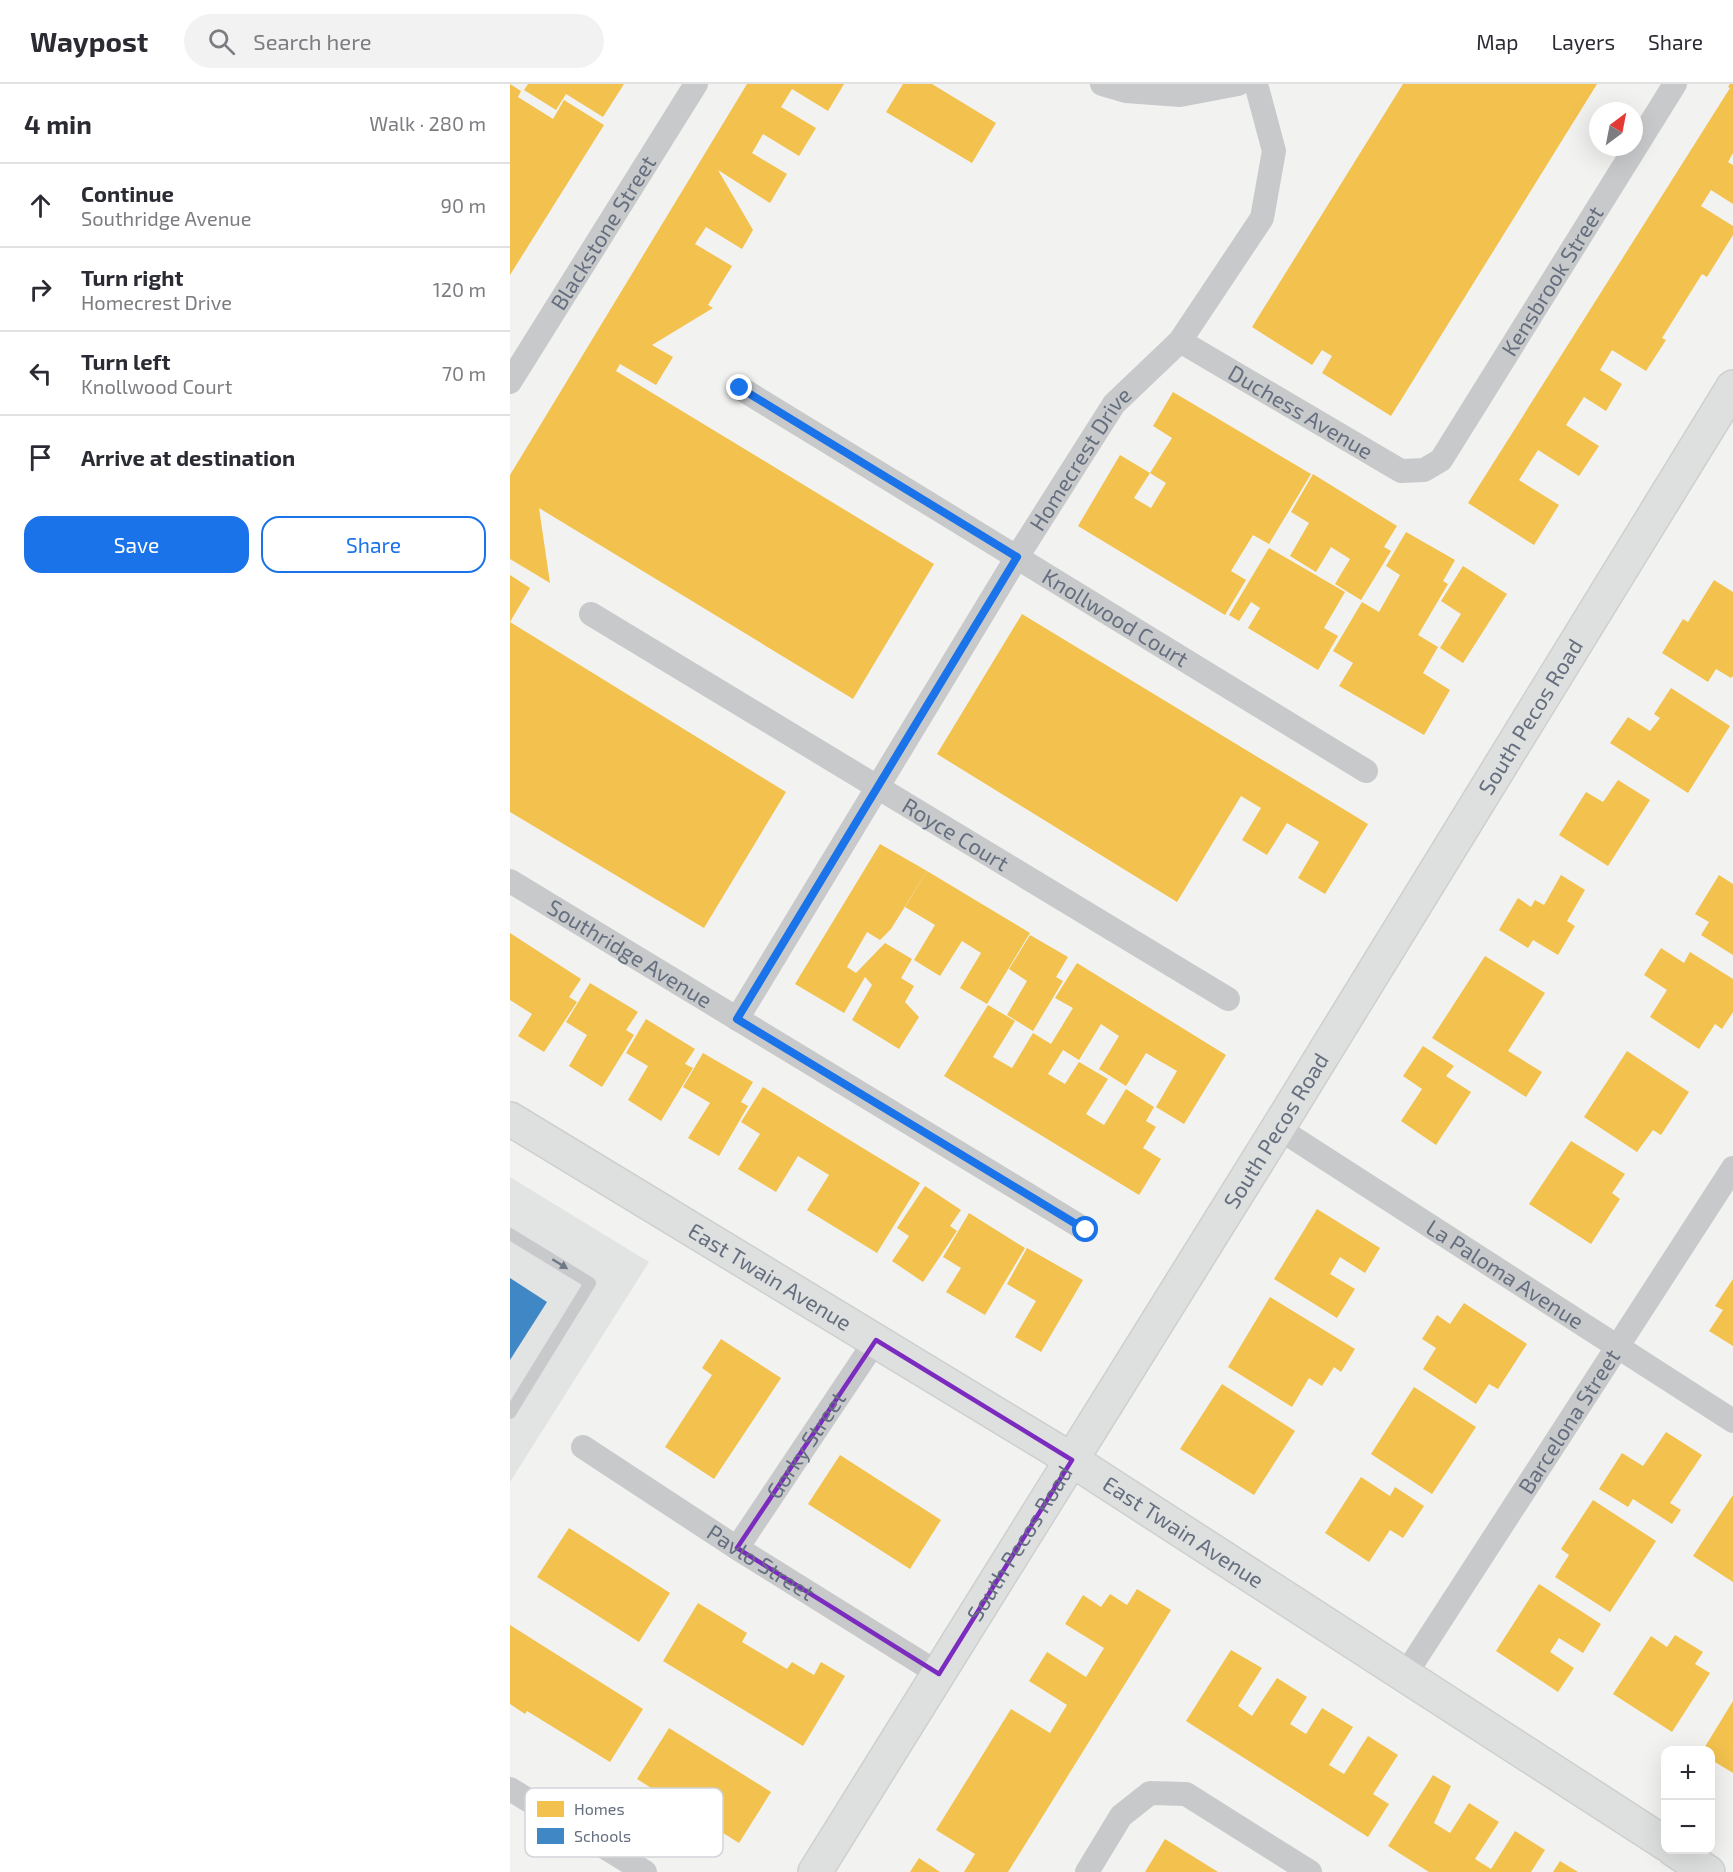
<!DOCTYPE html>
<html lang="en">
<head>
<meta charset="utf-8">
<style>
  :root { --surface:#fff; --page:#f2f2f3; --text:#2b2b33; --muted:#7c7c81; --line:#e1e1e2; --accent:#1a73e8 }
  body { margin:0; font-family:"Exo 2",sans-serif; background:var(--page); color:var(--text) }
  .controls { position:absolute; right:18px; bottom:18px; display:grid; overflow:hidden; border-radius:12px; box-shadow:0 6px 24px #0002 }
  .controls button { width:54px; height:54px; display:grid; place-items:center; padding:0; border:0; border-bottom:2px solid var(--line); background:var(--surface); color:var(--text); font:30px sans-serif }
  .compass { position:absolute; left:1079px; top:18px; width:54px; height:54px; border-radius:50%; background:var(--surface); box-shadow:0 6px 24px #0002; rotate:32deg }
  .stop { position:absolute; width:18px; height:18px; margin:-14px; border:4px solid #1a73e8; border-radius:50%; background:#fff }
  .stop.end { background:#1a73e8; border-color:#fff; box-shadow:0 2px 6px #0008 }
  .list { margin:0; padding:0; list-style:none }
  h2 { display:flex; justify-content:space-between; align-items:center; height:78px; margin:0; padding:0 24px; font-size:26px }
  h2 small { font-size:20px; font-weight:400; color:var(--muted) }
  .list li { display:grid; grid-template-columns:39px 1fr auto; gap:18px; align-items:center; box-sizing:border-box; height:84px; padding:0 24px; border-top:2px solid var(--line) }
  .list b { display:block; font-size:22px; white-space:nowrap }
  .list p { margin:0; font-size:20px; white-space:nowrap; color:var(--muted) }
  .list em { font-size:20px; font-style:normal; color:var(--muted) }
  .actions { display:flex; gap:12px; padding:18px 24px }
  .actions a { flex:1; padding:14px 0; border:2px solid var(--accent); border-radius:18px; text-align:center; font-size:21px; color:var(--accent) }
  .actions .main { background:var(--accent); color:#fff }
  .icon { flex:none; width:33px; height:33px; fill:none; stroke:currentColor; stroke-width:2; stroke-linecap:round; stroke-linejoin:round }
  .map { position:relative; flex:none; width:1223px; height:1788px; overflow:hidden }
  header { display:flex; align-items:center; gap:36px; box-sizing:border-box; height:84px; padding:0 30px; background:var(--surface); border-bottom:2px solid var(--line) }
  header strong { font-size:28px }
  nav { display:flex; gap:33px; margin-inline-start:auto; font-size:21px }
  .search { width:420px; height:54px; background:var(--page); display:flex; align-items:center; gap:15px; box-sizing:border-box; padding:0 21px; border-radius:33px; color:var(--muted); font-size:22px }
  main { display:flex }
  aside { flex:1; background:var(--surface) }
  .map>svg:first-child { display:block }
  .built { fill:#e2e4e4 }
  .homes { fill:#f2c14e }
  .schools { fill:#3f88c5 }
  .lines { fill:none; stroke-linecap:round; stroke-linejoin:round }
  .secondary-casing { stroke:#cecfcf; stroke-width:36 }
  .lane { stroke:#c8c9cb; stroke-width:12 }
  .street { stroke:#c8c9cb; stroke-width:24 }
  .secondary { stroke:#dedfdf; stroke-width:33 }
  .oneway { fill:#6f7887 }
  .route { stroke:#1a73e8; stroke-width:8 }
  .marked { fill:none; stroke:#7b2cbf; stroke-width:4.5; stroke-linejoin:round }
  .labels { text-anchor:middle; stroke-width:6; stroke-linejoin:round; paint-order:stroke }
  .street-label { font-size:22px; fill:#656f7f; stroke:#fff }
  .key { fill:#fff; stroke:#d1d4d9; stroke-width:1.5 }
  .key-label { font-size:16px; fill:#656f7f }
</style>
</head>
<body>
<header>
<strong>Waypost</strong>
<div class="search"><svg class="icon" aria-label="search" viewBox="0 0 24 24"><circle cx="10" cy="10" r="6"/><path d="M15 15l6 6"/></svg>Search here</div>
<nav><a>Map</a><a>Layers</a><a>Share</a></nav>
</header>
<main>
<aside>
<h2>4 min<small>Walk · 280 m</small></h2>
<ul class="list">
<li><svg class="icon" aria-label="ahead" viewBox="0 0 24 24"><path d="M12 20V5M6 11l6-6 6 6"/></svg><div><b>Continue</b><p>Southridge Avenue</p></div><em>90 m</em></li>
<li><svg class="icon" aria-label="right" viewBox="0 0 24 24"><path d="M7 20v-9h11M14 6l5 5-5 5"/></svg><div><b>Turn right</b><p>Homecrest Drive</p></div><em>120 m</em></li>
<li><svg class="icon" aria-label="left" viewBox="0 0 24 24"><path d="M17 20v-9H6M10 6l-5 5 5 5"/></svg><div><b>Turn left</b><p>Knollwood Court</p></div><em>70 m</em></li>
<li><svg class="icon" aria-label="arrive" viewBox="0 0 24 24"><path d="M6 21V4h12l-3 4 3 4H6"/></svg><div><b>Arrive at destination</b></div></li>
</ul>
<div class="actions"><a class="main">Save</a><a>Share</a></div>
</aside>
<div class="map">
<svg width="1223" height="1788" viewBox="0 0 1223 1788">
  <rect width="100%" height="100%" fill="#f2f3f1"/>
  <!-- built -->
  <polygon class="built" points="0,1093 139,1178 0,1398"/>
  <!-- homes -->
  <g class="homes">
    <polygon points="0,0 11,7 8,13 43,35 54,16 94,41 0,191"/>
    <polygon points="18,0 114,0 93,33 56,10 46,26 14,6"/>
    <polygon points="237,0 334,0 318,27 282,5 271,23 306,44 289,72 253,50 242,69 277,90 260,119 208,86 243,146 232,165 196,143 185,160 222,182 198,221 203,224 142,261 163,273 146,301 110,280 106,287 424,480 343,615 29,424 40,499 0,475 0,391"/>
    <polygon points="393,0 422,0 486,39 462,79 376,28"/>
    <polygon points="893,0 1087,0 881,332 812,289 822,272 812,266 802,281 742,243"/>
    <polygon points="1220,0 1223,0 1223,69 1218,78 1223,81 1223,120 1201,106 1191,122 1223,142 1223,151 1197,193 1192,190 1152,254 1156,256 1136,287 1102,266 1090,286 1112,300 1096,327 1074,313 1056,341 1089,362 1069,392 1028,366 1009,396 1049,421 1024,461 958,419 1220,4 1218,3"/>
    <polygon points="663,308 801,390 759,460 743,451 721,487 736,496 715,531 568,442 610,371 640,389 624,414 641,424 656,399 640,389 662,354 643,342"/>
    <polygon points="803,390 887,442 874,463 881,467 851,516 825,500 840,475 821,463 806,488 780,472 799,439 781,428"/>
    <polygon points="896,448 945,476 933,497 938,500 908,551 928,563 913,589 940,606 914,651 829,602 843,579 823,567 852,518 869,528 890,491 876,482"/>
    <polygon points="759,464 835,508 814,544 828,552 808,586 738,544 750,524 741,518 729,537 719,531"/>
    <polygon points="953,482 997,510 953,579 930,564 951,530 931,517"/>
    <polygon points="0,491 20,504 0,538 276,708 194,844 0,728"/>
    <polygon points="1204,496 1223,508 1223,592 1221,594 1206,585 1198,598 1152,569 1173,535 1178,538"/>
    <polygon points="512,530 858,740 815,810 788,794 809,758 777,739 757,771 732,756 751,724 731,712 667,818 427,670"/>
    <polygon points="1161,604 1220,642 1178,709 1100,659 1118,633 1140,647 1150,634 1144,630"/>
    <polygon points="1108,696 1140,716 1098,782 1049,751 1076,708 1093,718"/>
    <polygon points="370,760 417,787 381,845 370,856 357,848 337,883 346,889 375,859 402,875 391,894 404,902 395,918 409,933 389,965 342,936 362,901 355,893 334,929 285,900"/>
    <polygon points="417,787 520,849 477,920 450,904 471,869 452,857 430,892 404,876 425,841 395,823"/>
    <polygon points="1051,791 1075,806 1057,837 1065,842 1048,871 1023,856 1018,864 989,846 1008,814 1021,823 1025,816 1034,821"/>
    <polygon points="1209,791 1223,800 1223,871 1191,851 1199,838 1185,830"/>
    <polygon points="0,849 71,895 59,913 67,918 34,968 8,952 22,930 0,916"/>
    <polygon points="520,851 558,873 546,893 553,897 523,947 497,931 517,897 499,885"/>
    <polygon points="1151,864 1174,879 1180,868 1223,895 1223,928 1212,945 1205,940 1189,965 1140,933 1157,906 1134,891"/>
    <polygon points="975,872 1035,909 998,967 1032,988 1016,1013 922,954"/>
    <polygon points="567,879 716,971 674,1040 646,1023 667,987 636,969 616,1002 589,985 609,952 591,940 569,976 553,966 538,990 555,1000 569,978 598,995 576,1030 594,1041 616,1005 644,1023 636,1037 646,1043 633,1064 651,1075 629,1111 434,992 478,921 505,937 483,973 502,984 523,949 541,960 563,924 545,914"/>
    <polygon points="80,899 128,928 116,946 124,951 92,1003 59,982 77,951 56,938"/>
    <polygon points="136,935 185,965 175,980 183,984 151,1037 118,1016 138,982 116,969"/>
    <polygon points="913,962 944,982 936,992 961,1008 926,1061 891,1037 912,1005 893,992"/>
    <polygon points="1117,967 1179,1008 1151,1051 1143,1046 1127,1068 1074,1033"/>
    <polygon points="193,969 243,998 231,1018 238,1022 209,1072 178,1054 200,1019 173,1003"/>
    <polygon points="253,1003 410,1099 367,1169 297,1126 319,1091 288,1072 266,1108 228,1085 250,1050 231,1038"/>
    <polygon points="1061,1057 1115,1090 1102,1109 1110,1115 1081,1160 1019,1120"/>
    <polygon points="415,1102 451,1126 440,1142 447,1147 413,1198 382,1177 399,1152 387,1144"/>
    <polygon points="807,1125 870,1164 855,1189 830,1173 820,1190 845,1205 827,1234 764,1195"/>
    <polygon points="459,1129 515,1164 475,1231 436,1208 451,1184 433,1173"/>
    <polygon points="517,1164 573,1196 531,1268 505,1253 526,1217 497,1200"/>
    <polygon points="1223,1195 1223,1262 1199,1247 1213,1226 1205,1222"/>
    <polygon points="760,1213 845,1265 831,1288 824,1283 812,1302 799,1294 782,1323 718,1283"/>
    <polygon points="954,1219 1017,1260 988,1305 979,1300 966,1320 913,1285 926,1264 912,1255 927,1231 940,1240"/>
    <polygon points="211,1255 271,1294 204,1395 155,1363 202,1291 192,1284"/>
    <polygon points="712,1300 785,1347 744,1411 670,1365"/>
    <polygon points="904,1303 966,1343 922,1410 861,1370"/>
    <polygon points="1156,1348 1192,1371 1160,1419 1171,1426 1162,1440 1123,1415 1118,1423 1089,1405 1112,1369 1133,1382"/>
    <polygon points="330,1371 431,1436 400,1485 298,1420"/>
    <polygon points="851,1393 880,1412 885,1403 914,1422 893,1454 880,1446 859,1478 815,1449"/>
    <polygon points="1223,1411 1223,1498 1183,1472"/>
    <polygon points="1083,1416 1146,1457 1100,1528 1045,1493 1059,1471 1051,1465"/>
    <polygon points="59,1444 160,1509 129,1558 27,1493"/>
    <polygon points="1029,1500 1091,1540 1073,1569 1049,1554 1040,1568 1064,1584 1048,1608 986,1567"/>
    <polygon points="627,1505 661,1526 498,1788 454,1788 465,1770 426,1746 501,1625 540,1649 557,1621 519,1597 537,1568 576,1593 594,1564 555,1540 573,1511 591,1523 600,1510 617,1521"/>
    <polygon points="188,1519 237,1549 232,1558 277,1585 282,1578 304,1591 311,1578 335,1592 293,1662 153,1577"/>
    <polygon points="0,1541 133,1625 100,1678 17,1627 15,1630 0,1620"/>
    <polygon points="1165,1551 1193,1568 1185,1580 1200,1589 1162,1648 1103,1610 1141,1552 1157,1563"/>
    <polygon points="721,1566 752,1584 728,1622 742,1632 767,1594 797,1613 780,1640 796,1650 812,1624 843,1643 819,1681 834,1690 858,1652 888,1671 863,1710 879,1720 858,1753 676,1637"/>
    <polygon points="1223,1617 1223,1689 1200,1675 1200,1666 1193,1666"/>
    <polygon points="159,1644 261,1708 229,1759 127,1695"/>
    <polygon points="923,1691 941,1702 924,1739 940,1749 959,1719 989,1738 965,1775 981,1785 1005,1747 1035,1766 1021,1788 919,1788 878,1762"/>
    <polygon points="655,1755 708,1788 635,1788"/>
    <polygon points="409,1774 430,1788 400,1788"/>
    <polygon points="1050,1777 1068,1788 1043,1788"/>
  </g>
  <!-- schools -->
  <polygon class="schools" points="0,1194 37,1218 0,1276"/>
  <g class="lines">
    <!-- secondary casing -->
    <g class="secondary-casing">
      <g id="secondary">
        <path id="s11" d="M 0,1035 L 562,1376 L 1156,1760"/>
        <polyline points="1164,1766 1198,1788"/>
        <path id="s12" d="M 305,1788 L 768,1044 L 1223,303"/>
      </g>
    </g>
    <!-- lane -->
    <polyline class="lane" points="0,1150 80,1199 0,1329"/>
    <!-- street -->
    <g class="street">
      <polyline points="592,0 616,7 670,11 728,0"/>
      <path id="s1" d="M 670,257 L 891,387 L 914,386 L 931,376 L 1165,0"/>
      <path id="s2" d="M 0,298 L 186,0"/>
      <path id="s3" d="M 230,304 L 856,687"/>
      <path id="s4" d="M 81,530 L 718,915"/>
      <path id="s5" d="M 0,797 L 576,1146"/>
      <path id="s6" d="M 227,935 L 507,473 L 604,320 L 670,257 L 752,134 L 764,67 L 746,0"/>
      <path id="s7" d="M 768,1044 L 1223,1337"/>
      <path id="s8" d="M 73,1363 L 227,1464 L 429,1590"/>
      <path id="s9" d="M 227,1464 L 366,1256"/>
      <path id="s10" d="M 895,1591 L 1223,1084"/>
      <polyline points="0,1705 135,1788"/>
      <polyline points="577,1788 611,1732 640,1709 676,1710 800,1788"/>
    </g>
    <!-- secondary -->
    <use href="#secondary" class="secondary"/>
  </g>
  <!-- one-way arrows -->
  <defs><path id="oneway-solid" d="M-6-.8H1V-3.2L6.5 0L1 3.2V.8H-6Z" transform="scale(1.5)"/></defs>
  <use class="oneway" href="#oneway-solid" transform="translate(50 1180) rotate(32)"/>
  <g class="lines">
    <!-- route -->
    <polyline class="route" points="230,304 507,473 227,935 576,1146"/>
  </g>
  <!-- marked area -->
  <path class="marked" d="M 366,1256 L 562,1376 L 429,1590 L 227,1464 Z"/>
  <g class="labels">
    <!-- street labels -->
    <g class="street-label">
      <text dy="8" stroke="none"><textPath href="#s2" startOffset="176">Blackstone Street</textPath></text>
      <text dy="8" stroke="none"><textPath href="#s1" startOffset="510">Kensbrook Street</textPath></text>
      <text dy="8" stroke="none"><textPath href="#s1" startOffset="140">Duchess Avenue</textPath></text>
      <text dy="8" stroke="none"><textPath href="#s6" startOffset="657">Homecrest Drive</textPath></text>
      <text dy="8" stroke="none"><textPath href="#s3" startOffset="440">Knollwood Court</textPath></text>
      <text dy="8" stroke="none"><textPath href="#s12" startOffset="1359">South Pecos Road</textPath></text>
      <text dy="8" stroke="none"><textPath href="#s4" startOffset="426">Royce Court</textPath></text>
      <text dy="8" stroke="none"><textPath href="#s5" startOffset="140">Southridge Avenue</textPath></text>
      <text dy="8" stroke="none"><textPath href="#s12" startOffset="873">South Pecos Road</textPath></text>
      <text dy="8" stroke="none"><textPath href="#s7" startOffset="270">La Paloma Avenue</textPath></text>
      <text dy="8" stroke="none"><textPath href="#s11" startOffset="304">East Twain Avenue</textPath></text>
      <text dy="8" stroke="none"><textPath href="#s10" startOffset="302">Barcelona Street</textPath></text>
      <text dy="8" stroke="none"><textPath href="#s9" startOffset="124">Gorky Street</textPath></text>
      <text dy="8" stroke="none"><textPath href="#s11" startOffset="790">East Twain Avenue</textPath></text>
      <text dy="8" stroke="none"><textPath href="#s12" startOffset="387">South Pecos Road</textPath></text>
      <text dy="8" stroke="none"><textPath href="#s8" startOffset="212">Pavlo Street</textPath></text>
    </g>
  </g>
  <!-- legend -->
  <rect x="15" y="1704" width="198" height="69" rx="9" class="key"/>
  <rect x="27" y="1717" width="27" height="16" fill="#f2c14e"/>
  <rect x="27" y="1744" width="27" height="16" fill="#3f88c5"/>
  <g class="key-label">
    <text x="64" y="1731">Homes</text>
    <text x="64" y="1758">Schools</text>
  </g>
</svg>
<div class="controls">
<button>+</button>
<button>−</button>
</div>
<svg class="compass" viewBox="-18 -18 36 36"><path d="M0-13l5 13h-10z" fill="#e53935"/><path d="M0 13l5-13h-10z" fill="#7c7c81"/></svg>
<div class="stop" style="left:576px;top:1146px"></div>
<div class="stop end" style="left:230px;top:304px"></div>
</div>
</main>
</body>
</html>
